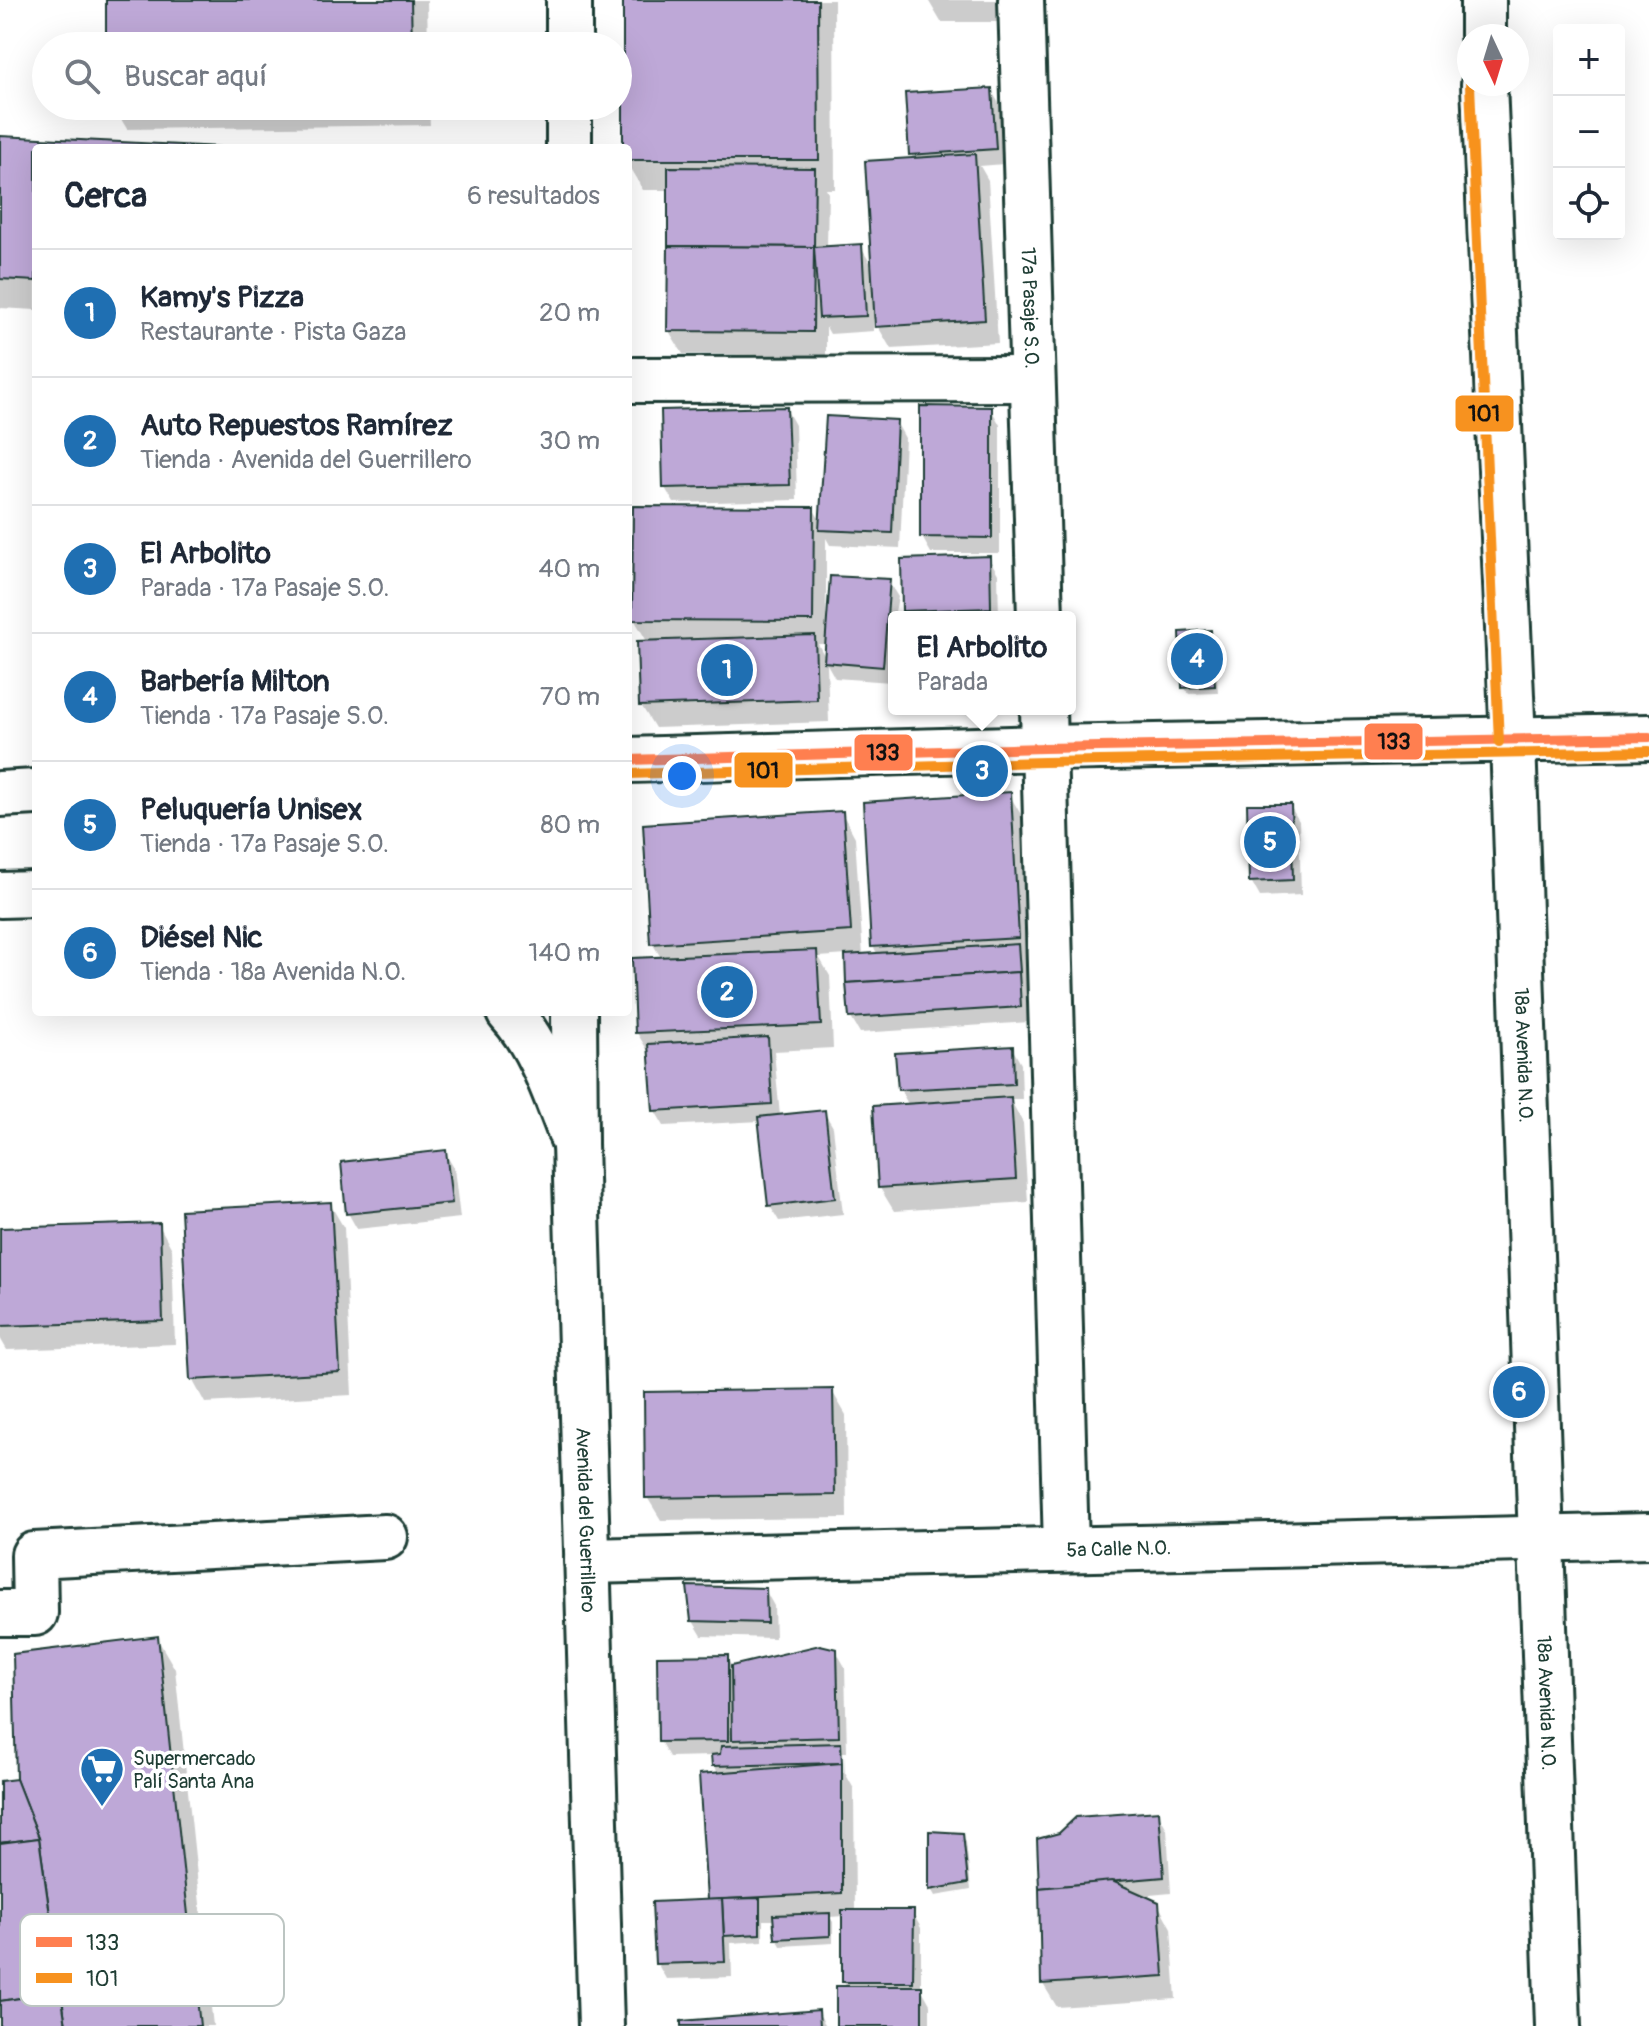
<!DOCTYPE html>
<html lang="es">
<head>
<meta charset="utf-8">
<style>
  :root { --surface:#fff; --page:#f2f2f3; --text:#1f2937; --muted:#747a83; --line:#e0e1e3; --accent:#1f6fb2 }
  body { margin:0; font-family:Pangolin,sans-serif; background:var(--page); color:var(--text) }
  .controls { position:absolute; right:24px; top:24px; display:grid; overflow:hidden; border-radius:8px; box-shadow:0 8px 32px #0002 }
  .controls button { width:72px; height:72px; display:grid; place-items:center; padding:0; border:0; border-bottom:2px solid var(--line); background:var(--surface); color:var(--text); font:40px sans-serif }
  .compass { position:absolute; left:1457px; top:24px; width:72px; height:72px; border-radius:50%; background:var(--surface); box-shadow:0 8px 32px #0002; rotate:176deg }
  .you { position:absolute; left:682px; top:776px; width:28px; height:28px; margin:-20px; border:6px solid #fff; border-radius:50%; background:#1a73e8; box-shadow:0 0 0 12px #1a73e833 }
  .badge { display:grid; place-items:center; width:52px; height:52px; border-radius:50%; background:var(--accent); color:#fff; font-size:26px; font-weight:700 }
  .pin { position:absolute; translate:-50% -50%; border:4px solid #fff; box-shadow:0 2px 8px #0006 }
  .popup { position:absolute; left:888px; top:611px; width:188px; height:104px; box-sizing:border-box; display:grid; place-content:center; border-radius:8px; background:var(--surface); filter:drop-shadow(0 2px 6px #0005); font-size:26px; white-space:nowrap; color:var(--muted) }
  .popup b { font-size:30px; color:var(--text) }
  .popup::after { content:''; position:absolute; left:50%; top:100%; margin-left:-16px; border:16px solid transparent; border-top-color:var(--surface) }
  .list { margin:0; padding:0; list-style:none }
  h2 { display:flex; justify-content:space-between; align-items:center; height:104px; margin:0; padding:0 32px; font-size:34px }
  h2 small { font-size:26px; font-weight:400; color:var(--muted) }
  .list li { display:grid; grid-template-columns:52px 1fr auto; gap:24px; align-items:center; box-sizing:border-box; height:128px; padding:0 32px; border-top:2px solid var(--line) }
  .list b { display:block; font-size:30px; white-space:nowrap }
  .list p { margin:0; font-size:26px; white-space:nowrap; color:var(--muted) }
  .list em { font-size:26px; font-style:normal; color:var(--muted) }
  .icon { flex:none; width:44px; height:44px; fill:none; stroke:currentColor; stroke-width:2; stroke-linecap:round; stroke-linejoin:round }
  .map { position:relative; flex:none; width:1649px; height:2026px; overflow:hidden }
  .search { position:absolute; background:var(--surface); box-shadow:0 8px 32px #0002; left:32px; top:32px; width:600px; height:88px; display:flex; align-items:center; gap:20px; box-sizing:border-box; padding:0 28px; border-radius:44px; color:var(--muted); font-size:30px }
  .panel { position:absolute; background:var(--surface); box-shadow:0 8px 32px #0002; left:32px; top:144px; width:600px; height:872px; border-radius:8px }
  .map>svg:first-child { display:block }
  .shadow { fill:#0003; fill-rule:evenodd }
  .building { fill:#bea8d7; stroke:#1f3d34; stroke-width:2 }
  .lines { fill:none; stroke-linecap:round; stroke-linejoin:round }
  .minor-casing { stroke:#1f3d34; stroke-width:50 }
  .major-casing { stroke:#1f3d34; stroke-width:50 }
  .minor { stroke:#fff; stroke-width:44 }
  .major { stroke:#fff; stroke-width:44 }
  .bus-1-casing { stroke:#fff; stroke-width:16 }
  .bus-2-casing { stroke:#fff; stroke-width:16 }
  .bus-1 { stroke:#ff7f50; stroke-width:10 }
  .bus-2 { stroke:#f7921f; stroke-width:10 }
  .labels { text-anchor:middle; stroke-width:7; stroke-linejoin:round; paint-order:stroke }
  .street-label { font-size:20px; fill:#1f3d34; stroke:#fff }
  .poi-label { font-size:20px; fill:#1f3d34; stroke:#fff; text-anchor:start }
  .key { fill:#fff; stroke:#bcc5c2; stroke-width:2 }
  .key-label { font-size:22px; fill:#1f3d34 }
  .line-badge { stroke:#fff; stroke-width:3 }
  .pale-badge-label { font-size:22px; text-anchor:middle; font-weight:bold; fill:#111 }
</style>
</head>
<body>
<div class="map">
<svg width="1649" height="2026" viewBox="0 0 1649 2026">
  <rect width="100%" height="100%" fill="#fff"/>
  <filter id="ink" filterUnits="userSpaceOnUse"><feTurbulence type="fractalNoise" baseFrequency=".0125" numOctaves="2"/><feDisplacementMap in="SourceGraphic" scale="16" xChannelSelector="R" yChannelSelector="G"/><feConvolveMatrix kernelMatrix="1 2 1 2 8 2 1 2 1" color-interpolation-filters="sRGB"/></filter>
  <g filter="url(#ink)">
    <!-- shadow -->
    <g class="shadow">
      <polygon points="107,0 427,0 428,46 108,46"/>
      <polygon points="625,0 834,0 835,189 826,189 828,193 827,248 860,246 874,269 914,160 911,154 991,90 1000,105 1004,164 980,166 988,180 998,343 891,349 873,318 874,331 830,334 826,327 826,355 683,354 669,331 670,190 643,190 628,165 628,148 625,148"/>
      <polygon points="928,0 1002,0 1002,22 941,22"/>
      <polygon points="113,106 429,106 430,125 127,129"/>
      <polygon points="0,138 202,148 36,148 36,310 0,308"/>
      <polygon points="786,409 795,425 797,500 674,503 665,488"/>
      <polygon points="991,409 1000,425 1000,553 931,553 922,537"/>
      <path d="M 896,422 L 905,438 L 900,548 L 830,545 L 826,538 L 826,621 L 888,581 L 898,597 L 894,617 L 891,682 L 835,678 L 827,664 L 829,722 L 655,728 L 641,705 L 648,643 L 634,619 L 813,508 L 822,524 ZM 818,644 L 827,644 L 826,659 Z"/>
      <polygon points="989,558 998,574 999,617 908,617 904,610"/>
      <polygon points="1210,633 1215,640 1218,693 1189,694 1184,687"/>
      <polygon points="1009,794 1023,818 1032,961 1026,961 1029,1022 860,1033 851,1018 847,955 819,957 830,976 833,1048 774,1051 780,1116 824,1112 833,1127 843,1214 779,1221 770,1206 761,1121 664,1126 655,1111 651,1056 637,1033 662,959 652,943 842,813 855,837 863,956 878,955 873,946"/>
      <polygon points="1290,806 1299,821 1301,895 1260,897 1251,881"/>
      <polygon points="1012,1048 1021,1064 1022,1099 1010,1099 1023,1123 1028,1202 894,1211 880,1188 909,1106 900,1089"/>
      <polygon points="445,1153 454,1168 460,1218 357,1229 348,1213"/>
      <polygon points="330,1204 344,1228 352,1395 205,1403 192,1379"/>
      <polygon points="159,1225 172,1249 175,1344 7,1350 0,1338 0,1230"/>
      <polygon points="832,1391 846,1415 847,1518 661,1520 647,1497"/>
      <polygon points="765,1590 774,1606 775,1638 702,1636 693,1621"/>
      <polygon points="157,1638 175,1669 213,2026 0,2026 0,1783 20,1788"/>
      <path d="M 836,1651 L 845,1667 L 847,1752 L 844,1752 L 845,1773 L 854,1789 L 855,1912 L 912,1912 L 921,1928 L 921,1988 L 930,2004 L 930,2026 L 838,2026 L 847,1988 L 844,1982 L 844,1916 L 830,1917 L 833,1922 L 833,1943 L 781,1946 L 777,1938 L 776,1920 L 763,1920 L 763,1941 L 731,1943 L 732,1977 L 666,1979 L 657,1963 L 711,1902 L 719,1775 L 714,1765 L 713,1756 L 669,1757 L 660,1741 L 726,1657 L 733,1668 ZM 840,1752 L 844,1752 L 844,1773 L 840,1773 Z"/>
      <polygon points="1158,1813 1167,1829 1171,1893 1139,1896 1158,1904 1171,1928 1176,1999 1057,2007 1043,1984"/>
      <polygon points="962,1835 966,1842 971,1890 935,1896 931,1889"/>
      <polygon points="818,2012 826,2026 683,2026"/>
    </g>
    <!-- building -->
    <g class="building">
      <polygon points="106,0 411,0 412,46 106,46"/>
      <polygon points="623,0 818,0 819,160 628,160 628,148 623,148"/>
      <polygon points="992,88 996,149 909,155 905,93"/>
      <polygon points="0,136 241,148 36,148 36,281 0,279"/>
      <polygon points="975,154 985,320 875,327 865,161"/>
      <polygon points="668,167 815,168 814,247 668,246"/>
      <polygon points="862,244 866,316 819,318 814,247"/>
      <polygon points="668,246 814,247 813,332 667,331"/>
      <polygon points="920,406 992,407 992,538 920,537"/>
      <polygon points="787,407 790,485 663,488 661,410"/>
      <polygon points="826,416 897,420 892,533 819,530"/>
      <polygon points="633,506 814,507 813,621 632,620"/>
      <polygon points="990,556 991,608 902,611 901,559"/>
      <polygon points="830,576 890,579 883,667 824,662"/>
      <polygon points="1211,630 1215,686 1182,688 1180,632"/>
      <polygon points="815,635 817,700 639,706 637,641"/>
      <polygon points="1011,792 1019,938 871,947 863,802"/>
      <polygon points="1247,804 1291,804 1293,880 1249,882"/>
      <polygon points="843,811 851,931 650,944 643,824"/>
      <polygon points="1018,944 1020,972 846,983 845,955"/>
      <polygon points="817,950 821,1025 635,1033 632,958"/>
      <polygon points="1019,972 1021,1007 849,1018 846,983"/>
      <polygon points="768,1037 772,1104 653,1111 648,1044"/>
      <polygon points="1013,1046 1014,1084 898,1090 895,1053"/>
      <polygon points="1011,1097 1016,1179 878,1188 873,1106"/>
      <polygon points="825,1110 835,1198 768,1206 758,1117"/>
      <polygon points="446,1150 452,1203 346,1214 341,1162"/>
      <polygon points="331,1202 340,1372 190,1380 181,1210"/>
      <polygon points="160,1223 163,1321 0,1326 0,1228"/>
      <polygon points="833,1389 835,1495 645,1498 644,1392"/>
      <polygon points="687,1586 766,1588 767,1623 691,1621"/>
      <polygon points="158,1636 200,2026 66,2026 39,1838 16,1779 13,1654"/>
      <polygon points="820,1645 837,1649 839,1737 732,1740 731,1666"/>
      <polygon points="728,1655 728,1741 658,1742 657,1656"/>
      <polygon points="841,1743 842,1763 712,1766 711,1755 720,1754 721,1746"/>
      <polygon points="842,1763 842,1893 707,1900 699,1774"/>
      <polygon points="16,1779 39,1838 0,1843 0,1781"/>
      <polygon points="1159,1811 1164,1877 1039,1888 1037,1839 1059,1833 1076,1817"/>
      <polygon points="929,1831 963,1833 968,1883 929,1890"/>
      <polygon points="39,1838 61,1992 0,2001 0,1843"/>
      <polygon points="1112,1881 1159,1902 1164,1976 1041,1984 1039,1888"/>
      <polygon points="760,1898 760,1934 724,1936 722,1899"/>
      <polygon points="722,1899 725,1962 655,1964 652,1902"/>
      <polygon points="842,1910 914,1910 913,1982 842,1982"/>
      <polygon points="830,1913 830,1936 775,1939 773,1915"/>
      <rect x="836" y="1986" width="86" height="40"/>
      <polygon points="61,1992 66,2026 0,2026 0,2001"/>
      <polygon points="819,2010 820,2026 681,2026 681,2021"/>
    </g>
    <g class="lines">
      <!-- minor casing -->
      <g class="minor-casing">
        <g id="minor">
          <polyline points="569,0 569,46"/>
          <path id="s1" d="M 1021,0 L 1040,617"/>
          <polyline points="1483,0 1483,36"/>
          <path id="s2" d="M 1484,84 L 1513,741 L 1558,2026"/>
          <polyline points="569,106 569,148"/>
          <polyline points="628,380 1032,379"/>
          <polyline points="1043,709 1066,1548"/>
          <path id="s3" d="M 574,1012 L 575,1144 L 601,2026"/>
          <path id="s4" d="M 587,1561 L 1649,1536"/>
          <polyline points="0,1613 35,1613 34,1555 385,1537"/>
        </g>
      </g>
      <!-- major casing -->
      <g class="major-casing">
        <g id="major">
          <polyline points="628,760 1044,748 1649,737"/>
          <polyline points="0,794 36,792"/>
          <polyline points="0,895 36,894"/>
          <path d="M 509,1012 C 542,1047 557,1100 575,1144"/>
        </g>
      </g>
      <!-- minor -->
      <use href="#minor" class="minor"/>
      <!-- major -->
      <use href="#major" class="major"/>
      <!-- bus-1 casing -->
      <g class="bus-1-casing">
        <polyline id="bus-1" points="628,760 1044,748 1649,737"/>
      </g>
      <!-- bus-2 casing -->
      <g class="bus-2-casing">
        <g id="bus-2">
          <polyline points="1470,85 1499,742"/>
          <polyline points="628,774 1044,762 1649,751"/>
        </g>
      </g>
      <!-- bus-1 -->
      <use href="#bus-1" class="bus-1"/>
      <!-- bus-2 -->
      <use href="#bus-2" class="bus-2"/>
    </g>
  </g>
  <!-- icons -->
  <defs>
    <g id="supermarket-pin" transform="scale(2.3)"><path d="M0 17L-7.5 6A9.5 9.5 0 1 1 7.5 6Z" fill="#1f6fb2" stroke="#fff"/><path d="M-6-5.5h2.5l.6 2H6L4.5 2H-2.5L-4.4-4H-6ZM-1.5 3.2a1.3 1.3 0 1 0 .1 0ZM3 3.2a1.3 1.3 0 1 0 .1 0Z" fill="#fff"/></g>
  </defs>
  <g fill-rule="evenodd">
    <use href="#supermarket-pin" x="102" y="1769"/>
  </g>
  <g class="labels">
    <!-- street labels -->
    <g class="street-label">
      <text dy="7" stroke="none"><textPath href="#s1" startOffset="308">17a Pasaje S.O.</textPath></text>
      <text dy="7" stroke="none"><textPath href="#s2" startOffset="972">18a Avenida N.O.</textPath></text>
      <text dy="7" stroke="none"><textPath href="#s3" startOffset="508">Avenida del Guerrillero</textPath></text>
      <text dy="7" stroke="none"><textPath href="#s4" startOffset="532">5a Calle N.O.</textPath></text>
      <text dy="7" stroke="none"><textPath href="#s2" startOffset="1620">18a Avenida N.O.</textPath></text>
    </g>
    <!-- poi labels -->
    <g class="poi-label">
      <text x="133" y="1765">Supermercado<tspan x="133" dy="23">Palí Santa Ana</tspan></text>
    </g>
  </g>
  <!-- legend -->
  <rect x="20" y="1914" width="264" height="92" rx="12" class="key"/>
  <rect x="36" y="1937" width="36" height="10" fill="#ff7f50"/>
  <rect x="36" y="1973" width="36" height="10" fill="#f7921f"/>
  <g class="key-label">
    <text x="86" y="1950">133</text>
    <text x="86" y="1986">101</text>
  </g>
  <g class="line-badge">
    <rect x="1454" y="394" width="61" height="39" rx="8" fill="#f7921f"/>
    <rect x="1363" y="722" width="61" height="39" rx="8" fill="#ff7f50"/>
    <rect x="853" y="733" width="61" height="39" rx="8" fill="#ff7f50"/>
    <rect x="733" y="751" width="61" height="38" rx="8" fill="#f7921f"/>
  </g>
  <g class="pale-badge-label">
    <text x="1484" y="421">101</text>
    <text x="1394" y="749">133</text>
    <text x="883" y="760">133</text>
    <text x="763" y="778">101</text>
  </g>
</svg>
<div class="controls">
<button>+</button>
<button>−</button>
<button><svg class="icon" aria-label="locate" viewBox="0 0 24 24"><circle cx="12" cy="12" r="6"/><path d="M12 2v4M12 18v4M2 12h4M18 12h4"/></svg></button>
</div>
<svg class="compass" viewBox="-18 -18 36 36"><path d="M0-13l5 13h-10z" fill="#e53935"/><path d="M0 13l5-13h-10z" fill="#747a83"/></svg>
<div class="you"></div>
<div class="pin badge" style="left:727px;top:670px">1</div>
<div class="pin badge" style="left:727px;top:992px">2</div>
<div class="pin badge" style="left:982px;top:771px">3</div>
<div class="popup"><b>El Arbolito</b>Parada</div>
<div class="pin badge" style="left:1197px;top:659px">4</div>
<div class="pin badge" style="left:1270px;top:842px">5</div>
<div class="pin badge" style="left:1519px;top:1392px">6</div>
<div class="search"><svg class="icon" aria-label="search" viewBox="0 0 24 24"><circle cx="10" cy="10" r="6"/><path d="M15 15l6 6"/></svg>Buscar aquí</div>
<section class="panel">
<h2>Cerca<small>6 resultados</small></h2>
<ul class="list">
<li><span class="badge">1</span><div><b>Kamy's Pizza</b><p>Restaurante · Pista Gaza</p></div><em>20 m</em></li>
<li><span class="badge">2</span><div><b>Auto Repuestos Ramírez</b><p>Tienda · Avenida del Guerrillero</p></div><em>30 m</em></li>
<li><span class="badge">3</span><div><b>El Arbolito</b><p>Parada · 17a Pasaje S.O.</p></div><em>40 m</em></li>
<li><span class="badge">4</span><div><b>Barbería Milton</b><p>Tienda · 17a Pasaje S.O.</p></div><em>70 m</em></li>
<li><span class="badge">5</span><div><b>Peluquería Unisex</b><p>Tienda · 17a Pasaje S.O.</p></div><em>80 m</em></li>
<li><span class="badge">6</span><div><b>Diésel Nic</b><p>Tienda · 18a Avenida N.O.</p></div><em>140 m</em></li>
</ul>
</section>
</div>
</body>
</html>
